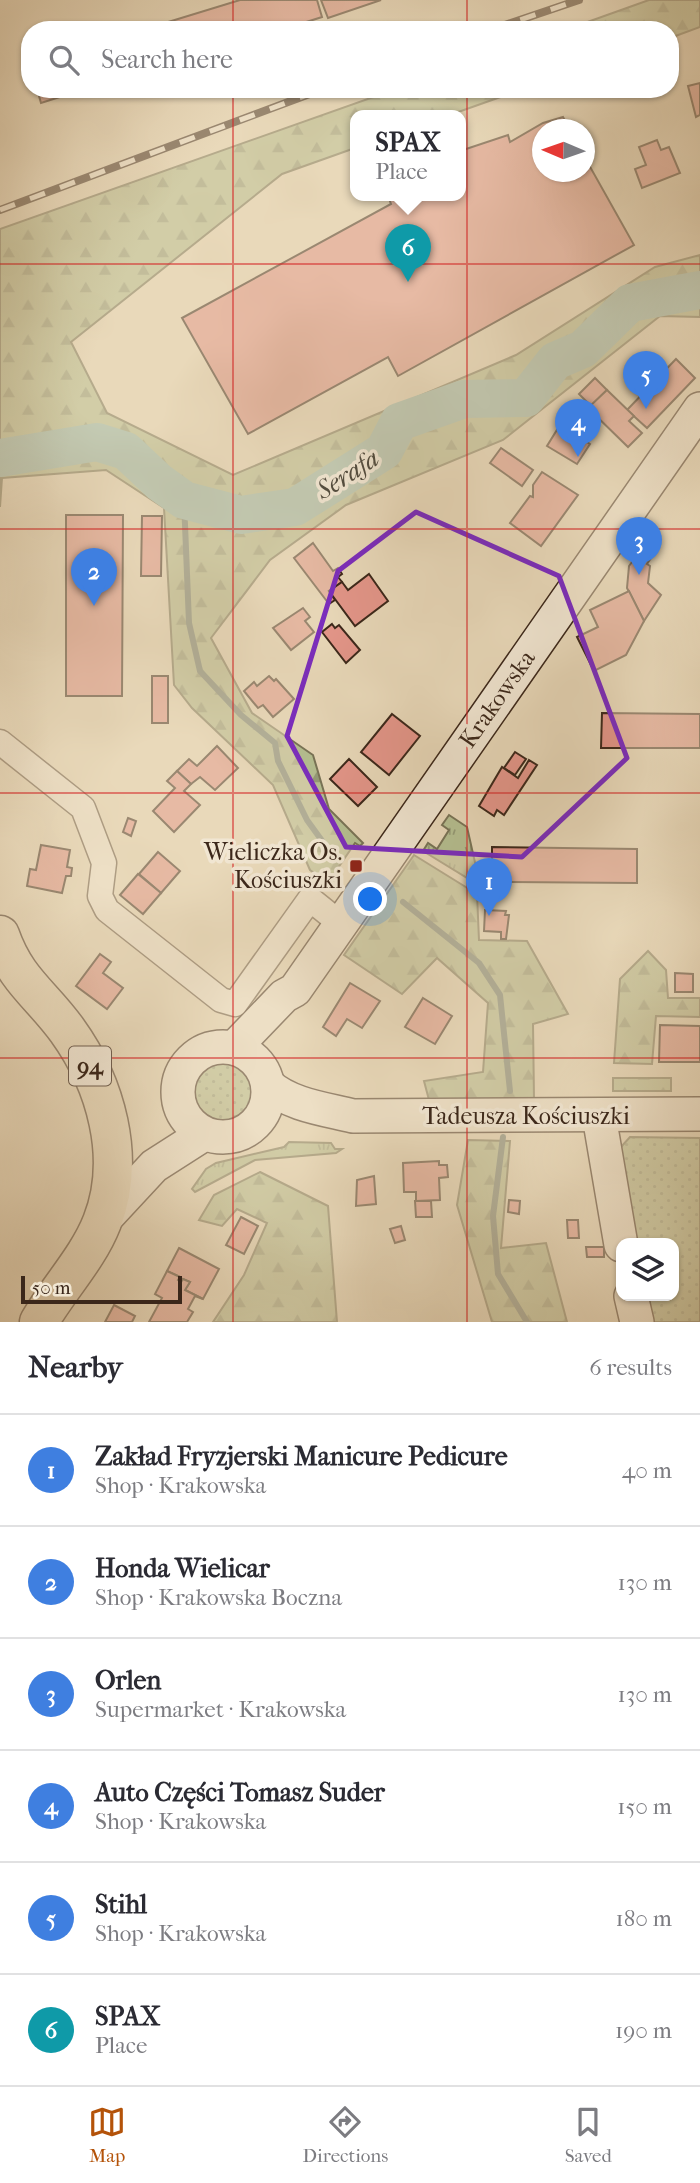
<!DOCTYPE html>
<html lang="en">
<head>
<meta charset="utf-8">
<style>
  :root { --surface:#fff; --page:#f2f2f3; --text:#2b2b33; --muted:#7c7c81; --line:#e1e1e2; --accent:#b45309 }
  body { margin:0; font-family:"IM FELL French Canon",serif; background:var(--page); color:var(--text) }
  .controls { position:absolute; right:21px; bottom:21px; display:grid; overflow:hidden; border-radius:14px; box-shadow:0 2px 5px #0004 }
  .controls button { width:63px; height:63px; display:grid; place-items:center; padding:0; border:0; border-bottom:2px solid var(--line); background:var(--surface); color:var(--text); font:35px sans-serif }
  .compass { position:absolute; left:532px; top:119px; width:63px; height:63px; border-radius:50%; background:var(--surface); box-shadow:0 2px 5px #0004; rotate:272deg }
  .scale { position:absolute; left:21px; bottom:18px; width:161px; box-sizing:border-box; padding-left:7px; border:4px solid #3b271a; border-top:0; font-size:19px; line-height:24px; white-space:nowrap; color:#3b271a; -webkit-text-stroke:5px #f1e6d2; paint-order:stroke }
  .you { position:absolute; left:371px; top:900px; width:24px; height:24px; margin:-18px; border:5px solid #fff; border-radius:50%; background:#1a73e8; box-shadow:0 0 0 10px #1a73e833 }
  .badge { display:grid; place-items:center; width:46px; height:46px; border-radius:50%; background:var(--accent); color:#fff; font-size:23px; font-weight:700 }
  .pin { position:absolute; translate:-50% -58px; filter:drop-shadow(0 2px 4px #0008) }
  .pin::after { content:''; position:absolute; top:37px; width:24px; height:21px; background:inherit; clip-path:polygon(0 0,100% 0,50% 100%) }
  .popup { position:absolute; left:350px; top:110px; width:116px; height:91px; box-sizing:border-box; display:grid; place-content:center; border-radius:14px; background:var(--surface); filter:drop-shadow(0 2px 5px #0005); font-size:23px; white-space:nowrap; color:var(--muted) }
  .popup b { font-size:26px; color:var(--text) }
  .popup::after { content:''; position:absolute; left:50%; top:100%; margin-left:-14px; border:14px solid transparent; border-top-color:var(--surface) }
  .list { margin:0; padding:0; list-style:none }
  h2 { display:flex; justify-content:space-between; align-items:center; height:91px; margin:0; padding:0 28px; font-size:30px }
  h2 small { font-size:23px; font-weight:400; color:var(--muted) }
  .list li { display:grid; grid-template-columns:46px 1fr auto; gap:21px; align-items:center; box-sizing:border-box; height:112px; padding:0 28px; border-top:2px solid var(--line) }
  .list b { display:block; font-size:26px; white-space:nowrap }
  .list p { margin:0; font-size:23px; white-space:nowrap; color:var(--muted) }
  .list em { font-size:23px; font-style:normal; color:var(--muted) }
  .icon { flex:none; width:38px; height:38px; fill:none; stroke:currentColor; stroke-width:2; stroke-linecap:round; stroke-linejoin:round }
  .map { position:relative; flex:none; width:700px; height:1322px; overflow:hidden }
  .search { position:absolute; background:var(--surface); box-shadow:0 2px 5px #0004; left:21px; right:21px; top:21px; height:77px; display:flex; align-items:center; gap:18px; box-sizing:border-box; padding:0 24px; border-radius:28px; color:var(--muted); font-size:26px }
  .sheet { height:763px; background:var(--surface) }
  nav { display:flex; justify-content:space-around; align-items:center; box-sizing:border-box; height:98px; border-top:2px solid var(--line); background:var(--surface); font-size:19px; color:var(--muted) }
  nav a { display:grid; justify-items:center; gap:4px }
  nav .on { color:var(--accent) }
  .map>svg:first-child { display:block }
  .grass { fill:url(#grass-tufts); stroke:#787356; stroke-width:2 }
  .forest { fill:url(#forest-firs); stroke:#787356; stroke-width:2 }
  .garden { fill:url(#garden-dots); stroke:#787356; stroke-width:2 }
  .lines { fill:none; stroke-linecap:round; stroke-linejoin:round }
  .stream { stroke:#727f72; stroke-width:6 }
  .river { stroke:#97baad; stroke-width:38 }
  .building { fill:#e4968a; stroke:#3b271a; stroke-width:2 }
  .street-casing { stroke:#665442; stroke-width:27 }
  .secondary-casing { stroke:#3b271a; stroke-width:36 }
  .primary-casing { stroke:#3b271a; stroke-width:41 }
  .street { stroke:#f1e6d2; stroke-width:24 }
  .secondary { stroke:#f1e6d2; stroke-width:33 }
  .primary { stroke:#e9d9ba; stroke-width:38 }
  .rail-casing { stroke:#3b271a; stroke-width:8 }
  .rail { stroke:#f1e6d2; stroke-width:5; stroke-dasharray:16; stroke-linecap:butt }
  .marked { fill:none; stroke:#7b2cbf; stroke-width:5; stroke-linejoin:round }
  .grid { fill:none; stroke:#d62828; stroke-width:2; stroke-opacity:0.55 }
  .poi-dot { fill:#8f2418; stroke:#f1e6d2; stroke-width:2.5 }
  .labels { text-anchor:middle; stroke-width:7; stroke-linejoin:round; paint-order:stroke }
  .shield { fill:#f1e6d2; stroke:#726051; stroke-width:2 }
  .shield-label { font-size:23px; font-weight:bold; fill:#3b271a }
  .street-label { font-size:24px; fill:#3b271a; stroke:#f1e6d2 }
  .poi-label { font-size:24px; fill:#3b271a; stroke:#f1e6d2; text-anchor:end }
  .water-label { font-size:26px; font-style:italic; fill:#524c3f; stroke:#f1e6d2 }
</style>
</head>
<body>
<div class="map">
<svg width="700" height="1322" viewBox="0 0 700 1322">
  <defs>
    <pattern id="grass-tufts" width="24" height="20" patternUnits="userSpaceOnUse" patternTransform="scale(1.75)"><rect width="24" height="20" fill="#b5bf91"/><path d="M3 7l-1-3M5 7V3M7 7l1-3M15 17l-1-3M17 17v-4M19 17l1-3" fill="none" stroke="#949b76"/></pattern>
    <pattern id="forest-firs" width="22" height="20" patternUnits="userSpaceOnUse" patternTransform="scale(1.75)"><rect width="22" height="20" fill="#b5bf91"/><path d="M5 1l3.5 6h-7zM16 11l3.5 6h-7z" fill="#949b76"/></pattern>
    <pattern id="garden-dots" width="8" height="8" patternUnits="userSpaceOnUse" patternTransform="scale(1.75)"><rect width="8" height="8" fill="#b5bf91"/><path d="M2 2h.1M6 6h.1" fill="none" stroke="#949b76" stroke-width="1.8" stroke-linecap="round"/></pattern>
  </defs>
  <rect width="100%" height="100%" fill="#e9d9ba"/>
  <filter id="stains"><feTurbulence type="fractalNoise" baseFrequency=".00286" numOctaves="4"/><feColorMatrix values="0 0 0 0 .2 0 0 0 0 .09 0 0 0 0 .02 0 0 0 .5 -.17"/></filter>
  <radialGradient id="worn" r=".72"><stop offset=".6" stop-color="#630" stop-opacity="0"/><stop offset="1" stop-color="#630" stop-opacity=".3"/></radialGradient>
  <!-- grass -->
  <g class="grass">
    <polygon points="449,815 467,827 479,880 477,884 423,851 428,843 437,849 449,830 442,825"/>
    <polygon points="289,1142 331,1143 335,1149 342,1149 336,1153 255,1160 195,1192 192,1189 206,1169 216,1163 284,1147"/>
  </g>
  <!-- forest -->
  <g class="forest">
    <polygon points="649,0 700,0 700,27 670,38 670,30 565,30"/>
    <polygon points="396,89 523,89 447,116 356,116 355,148 282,174 71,342 107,413 233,475 516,355 655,267 700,255 700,317 660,316 503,440 346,505 270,560 211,638 252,713 313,755 329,809 363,843 360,846 355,843 336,871 341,876 334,887 310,870 273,785 192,708 174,685 164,508 106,470 2,478 0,507 0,229"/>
    <polygon points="414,855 477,894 479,940 527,941 568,1014 533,1024 534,1099 429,1100 424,1081 483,1072 488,1003 437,958 402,994 344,955"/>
    <polygon points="648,951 666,970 668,998 700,998 700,1017 656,1016 652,1064 614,1063 620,979"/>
    <rect x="613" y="1078" width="58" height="13"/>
    <polygon points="468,1140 510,1141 501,1248 546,1243 567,1322 492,1322 457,1205"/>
    <polygon points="260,1172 328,1206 337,1322 213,1322 244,1275 267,1223 237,1209 222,1226 199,1220 214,1195"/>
  </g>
  <!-- garden -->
  <g class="garden">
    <circle cx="223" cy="1093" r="31"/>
    <polygon points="630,1137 700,1138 700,1322 652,1322 647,1296 674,1296 674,1243 637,1243 621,1159 621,1147"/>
  </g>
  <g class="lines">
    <!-- stream -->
    <g class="stream">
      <polyline points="184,500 189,623 200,671 241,715 275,743 278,761 307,820 328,849"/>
      <polyline points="403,902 479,963 500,995 510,1091"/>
      <polyline points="503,1137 493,1216 498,1274 527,1322"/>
    </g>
    <!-- river -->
    <polyline class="river" points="0,458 97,442 126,451 159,482 184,500 241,515 295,507 384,451 399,422 464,399 526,398 555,361 583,349 630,303 700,290"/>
  </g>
  <!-- building -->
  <g class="building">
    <polygon points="240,0 317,0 322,17 281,30 142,30"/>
    <polygon points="321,0 381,0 328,18"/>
    <polygon points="700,83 700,115 696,117 688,86"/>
    <polygon points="37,89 85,89 41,103"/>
    <polygon points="563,117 570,130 542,130 542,172 584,172 584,156 634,245 398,376 388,357 248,434 182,318 391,204 388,196 460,196 460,151 508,135 510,142 543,123"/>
    <polygon points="657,140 661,150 669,147 680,173 642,188 635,169 646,165 639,147"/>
    <polygon points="676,359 695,378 647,428 627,410"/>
    <polygon points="595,378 607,390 591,406 579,394"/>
    <polygon points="607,390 634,416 629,421 642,433 628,447 588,408"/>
    <polygon points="560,425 590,444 577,464 547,446"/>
    <polygon points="501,448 533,470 522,486 490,463"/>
    <polygon points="542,472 578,495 541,546 510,523 530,496 533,497 533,485"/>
    <polygon points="66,515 123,515 122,696 66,696"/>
    <polygon points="142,516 162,516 161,576 141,576"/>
    <polygon points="653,534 651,558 647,564 650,566 648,583 661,595 644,621 627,588 629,566"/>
    <polygon points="313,543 333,571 338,568 342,574 338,577 342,582 329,591 335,600 329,604 294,558"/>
    <polygon points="369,574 388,601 355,626 329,591 342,582 348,590"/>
    <polygon points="629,591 644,621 626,655 594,671 577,637 598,627 590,610"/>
    <polygon points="303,608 310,617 305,621 314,632 291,650 273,628"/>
    <polygon points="332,624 335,628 339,625 360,650 346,663 322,632"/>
    <rect x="152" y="676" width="16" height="47"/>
    <polygon points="269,676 274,681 276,679 294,699 273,717 263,705 258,708 244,691 254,682 257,686"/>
    <polygon points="602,713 700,714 700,748 601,748"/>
    <polygon points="392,714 420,736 389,775 361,752"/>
    <polygon points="217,746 238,768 215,790 200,777 191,784 177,771 189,759 197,766"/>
    <polygon points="515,752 526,759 515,775 504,768"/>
    <polygon points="349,759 377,787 358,806 330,779"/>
    <polygon points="529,760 537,765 504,815 497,810 494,816 479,806 502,767 518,778"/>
    <polygon points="177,771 191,784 184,791 200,805 174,832 153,811 175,788 167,781"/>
    <polygon points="128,818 136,821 131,836 123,832"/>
    <polygon points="41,845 70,850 67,867 72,868 71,876 66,876 62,893 27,886 30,869 36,870"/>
    <polygon points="492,847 637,849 637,883 492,882"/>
    <polygon points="158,852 180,871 161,893 139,874"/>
    <polygon points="138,874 161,893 143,914 120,895"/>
    <polygon points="485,910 506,911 505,915 509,915 506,939 501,939 501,932 484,931"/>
    <polygon points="100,954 111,962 103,973 123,988 107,1009 76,986"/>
    <polygon points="675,973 693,974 693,992 675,992"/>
    <polygon points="350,983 380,1001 362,1028 347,1019 336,1036 323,1027"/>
    <polygon points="423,998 452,1016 435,1044 405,1027"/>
    <polygon points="660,1025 700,1026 700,1062 659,1062"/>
    <polygon points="439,1161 439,1165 447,1165 448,1177 439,1178 440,1200 416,1201 416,1192 404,1192 403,1163"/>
    <polygon points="374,1176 376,1204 356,1206 357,1180"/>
    <polygon points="509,1200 520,1201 519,1214 508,1212"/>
    <polygon points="415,1201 431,1201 432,1217 416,1217"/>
    <polygon points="241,1217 258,1226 244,1254 226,1245"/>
    <polygon points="567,1220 578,1220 579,1238 568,1238"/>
    <polygon points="401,1226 405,1240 395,1243 390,1229"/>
    <polygon points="586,1247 604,1247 604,1257 587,1257"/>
    <polygon points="179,1248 219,1269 203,1299 185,1290 190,1282 183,1279 181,1282 178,1280 180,1277 167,1271"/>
    <polygon points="167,1271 180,1277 178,1280 181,1282 183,1279 190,1282 185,1290 203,1299 195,1296 188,1309 193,1312 187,1322 149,1322 162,1298 155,1294"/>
    <polygon points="114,1305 135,1316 132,1322 105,1322"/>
  </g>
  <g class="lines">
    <!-- street casing -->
    <g class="street-casing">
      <polyline id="street" points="0,742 83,808 104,863 100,896 107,910 221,1000 235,1004 310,899 341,924"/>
    </g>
    <!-- secondary casing -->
    <g class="secondary-casing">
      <g id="secondary">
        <circle cx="223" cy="1092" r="45"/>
        <polyline points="234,1048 284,996 295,990 700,409"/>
        <path d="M 268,1085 C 290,1105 325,1109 353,1116 L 700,1114"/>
        <polyline points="599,1116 621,1245"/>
        <polyline points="102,1222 154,1166 204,1134"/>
        <polyline points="631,1296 637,1322"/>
      </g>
    </g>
    <!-- primary casing -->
    <g class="primary-casing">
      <path id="primary" d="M 0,935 C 16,981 41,994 67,1030 C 106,1084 127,1158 102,1222 C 88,1258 58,1289 39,1322"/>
    </g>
    <!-- street -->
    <use href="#street" class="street"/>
    <!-- secondary -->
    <use href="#secondary" class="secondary"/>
    <!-- primary -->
    <use href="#primary" class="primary"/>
    <!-- rail casing -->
    <g class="rail-casing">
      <g id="rail">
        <polyline points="490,30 579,0"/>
        <polyline points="0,210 323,89"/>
      </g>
    </g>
    <!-- rail -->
    <use href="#rail" class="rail"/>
  </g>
  <!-- marked area -->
  <path d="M0 0H700V1322H0ZM 416,512 L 559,576 L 627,758 L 522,857 L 346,847 L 287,736 L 338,571 Z" fill="#e9d9ba" fill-opacity=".55" fill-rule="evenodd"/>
  <path class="marked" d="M 416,512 L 559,576 L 627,758 L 522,857 L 346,847 L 287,736 L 338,571 Z"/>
  <!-- grid -->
  <path class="grid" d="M 233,0 L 233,30M 467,0 L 467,30M 233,89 L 233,1322M 467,89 L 467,1322M 0,264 L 700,264M 0,529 L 700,529M 0,793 L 700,793M 0,1058 L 700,1058"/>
  <!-- markers -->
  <rect class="poi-dot" x="349" y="859" width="14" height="14" rx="3.5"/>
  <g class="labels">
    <!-- shield labels -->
    <rect class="shield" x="69" y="1046.5" width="42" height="39" rx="5"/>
    <g class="shield-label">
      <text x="90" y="1074">94</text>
    </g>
    <!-- street labels -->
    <g class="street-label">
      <text transform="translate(497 699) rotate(-55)" y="8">Krakowska</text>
      <text x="526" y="1124">Tadeusza Kościuszki</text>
    </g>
    <!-- poi labels -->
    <g class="poi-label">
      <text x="342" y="860">Wieliczka Os.<tspan x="342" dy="28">Kościuszki</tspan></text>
    </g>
    <!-- water labels -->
    <g class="water-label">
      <text transform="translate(347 474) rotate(-33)" y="9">Serafa</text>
    </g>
  </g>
  <rect width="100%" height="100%" filter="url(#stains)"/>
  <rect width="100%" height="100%" fill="url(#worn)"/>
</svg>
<div class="controls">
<button><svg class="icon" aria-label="layers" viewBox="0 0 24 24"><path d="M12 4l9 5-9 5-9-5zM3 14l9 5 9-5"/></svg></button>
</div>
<svg class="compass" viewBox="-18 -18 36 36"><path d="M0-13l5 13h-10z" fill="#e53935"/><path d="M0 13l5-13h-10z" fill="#7c7c81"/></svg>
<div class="scale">50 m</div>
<div class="you"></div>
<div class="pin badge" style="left:489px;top:916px;background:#3f7fe0">1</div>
<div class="pin badge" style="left:94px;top:606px;background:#3f7fe0">2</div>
<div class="pin badge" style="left:639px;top:575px;background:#3f7fe0">3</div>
<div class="pin badge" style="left:578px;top:457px;background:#3f7fe0">4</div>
<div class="pin badge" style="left:646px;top:409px;background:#3f7fe0">5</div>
<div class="pin badge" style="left:408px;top:282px;background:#0f9aa8">6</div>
<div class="popup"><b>SPAX</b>Place</div>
<div class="search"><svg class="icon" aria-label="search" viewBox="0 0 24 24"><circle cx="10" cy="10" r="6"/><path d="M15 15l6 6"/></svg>Search here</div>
</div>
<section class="sheet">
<h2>Nearby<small>6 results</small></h2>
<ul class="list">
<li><span class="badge" style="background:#3f7fe0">1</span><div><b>Zakład Fryzjerski Manicure Pedicure</b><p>Shop · Krakowska</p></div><em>40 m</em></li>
<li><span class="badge" style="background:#3f7fe0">2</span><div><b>Honda Wielicar</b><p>Shop · Krakowska Boczna</p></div><em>130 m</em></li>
<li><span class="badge" style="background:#3f7fe0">3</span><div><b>Orlen</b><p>Supermarket · Krakowska</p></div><em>130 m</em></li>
<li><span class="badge" style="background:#3f7fe0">4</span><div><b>Auto Części Tomasz Suder</b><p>Shop · Krakowska</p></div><em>150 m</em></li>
<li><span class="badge" style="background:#3f7fe0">5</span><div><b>Stihl</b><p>Shop · Krakowska</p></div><em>180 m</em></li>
<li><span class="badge" style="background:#0f9aa8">6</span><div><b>SPAX</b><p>Place</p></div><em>190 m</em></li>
</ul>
</section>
<nav>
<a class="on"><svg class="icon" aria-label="map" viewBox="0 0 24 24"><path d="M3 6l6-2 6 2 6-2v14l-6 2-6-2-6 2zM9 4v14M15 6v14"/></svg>Map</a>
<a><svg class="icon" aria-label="directions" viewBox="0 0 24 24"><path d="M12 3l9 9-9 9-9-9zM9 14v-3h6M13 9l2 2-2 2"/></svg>Directions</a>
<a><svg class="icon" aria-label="saved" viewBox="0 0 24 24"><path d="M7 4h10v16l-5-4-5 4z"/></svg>Saved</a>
</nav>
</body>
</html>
